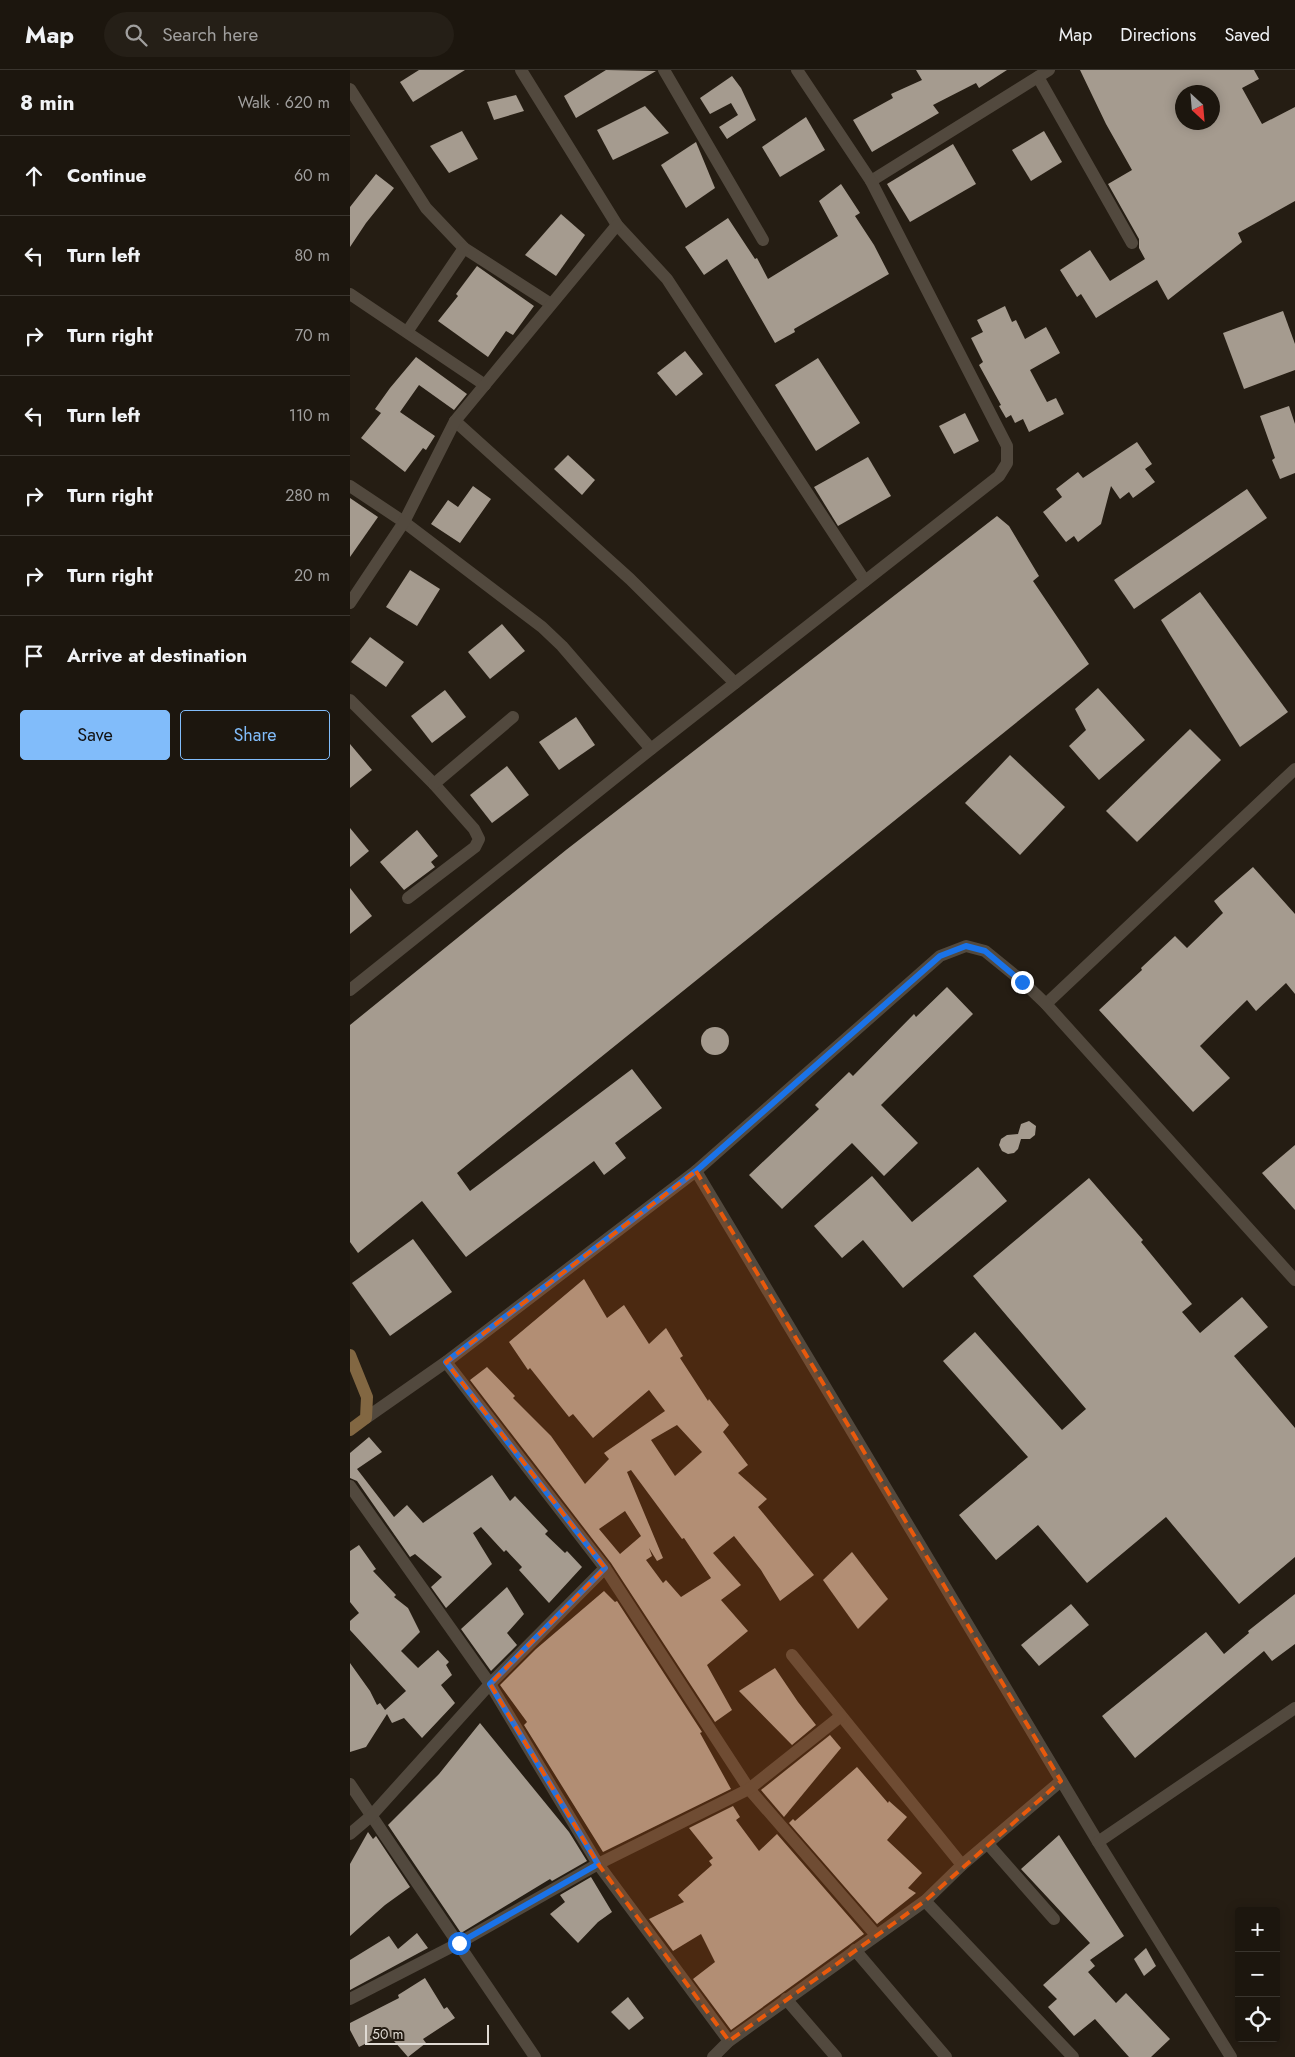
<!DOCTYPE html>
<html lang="en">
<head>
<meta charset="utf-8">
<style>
  :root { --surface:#1c160e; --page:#251f17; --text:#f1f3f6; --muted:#a09f9e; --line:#3a352e; --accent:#81bcfa }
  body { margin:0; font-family:Jost,sans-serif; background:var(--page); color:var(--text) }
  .controls { position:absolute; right:15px; bottom:15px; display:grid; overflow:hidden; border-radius:5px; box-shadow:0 2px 12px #0003 }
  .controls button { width:45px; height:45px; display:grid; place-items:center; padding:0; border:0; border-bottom:1px solid var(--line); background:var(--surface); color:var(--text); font:25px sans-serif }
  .compass { position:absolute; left:825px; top:15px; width:45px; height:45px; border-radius:50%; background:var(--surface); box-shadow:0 2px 12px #0003; rotate:154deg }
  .scale { position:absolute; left:15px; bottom:12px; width:124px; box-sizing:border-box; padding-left:5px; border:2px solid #dfdad3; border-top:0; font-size:14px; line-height:18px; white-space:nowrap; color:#dfdad3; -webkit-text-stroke:4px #251d13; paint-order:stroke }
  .stop { position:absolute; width:15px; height:15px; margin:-11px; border:4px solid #1a73e8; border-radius:50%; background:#fff }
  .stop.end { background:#1a73e8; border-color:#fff; box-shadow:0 1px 5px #0008 }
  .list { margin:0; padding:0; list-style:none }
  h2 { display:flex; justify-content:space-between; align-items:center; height:65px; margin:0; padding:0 20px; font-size:21px }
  h2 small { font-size:16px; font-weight:400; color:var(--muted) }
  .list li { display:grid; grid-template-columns:32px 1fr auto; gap:15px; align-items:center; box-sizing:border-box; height:80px; padding:0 20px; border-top:1px solid var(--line) }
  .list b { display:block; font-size:19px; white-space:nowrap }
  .list em { font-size:16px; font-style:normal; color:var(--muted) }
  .actions { display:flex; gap:10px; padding:15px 20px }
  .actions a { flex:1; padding:11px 0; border:1px solid var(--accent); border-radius:5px; text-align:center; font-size:18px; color:var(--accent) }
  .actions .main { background:var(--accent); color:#111 }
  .icon { flex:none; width:28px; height:28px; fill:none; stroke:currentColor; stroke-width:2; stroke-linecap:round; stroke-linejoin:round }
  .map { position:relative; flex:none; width:945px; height:1987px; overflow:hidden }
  header { display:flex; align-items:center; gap:30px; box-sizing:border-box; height:70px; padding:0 25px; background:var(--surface); border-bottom:1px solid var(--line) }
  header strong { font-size:24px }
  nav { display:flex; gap:28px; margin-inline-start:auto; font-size:18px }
  .search { width:350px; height:45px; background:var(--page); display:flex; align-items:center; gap:12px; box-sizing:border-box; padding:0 18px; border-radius:28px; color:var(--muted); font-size:19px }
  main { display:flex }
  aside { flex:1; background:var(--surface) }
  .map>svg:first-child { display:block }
  .building { fill:#a59b8f; fill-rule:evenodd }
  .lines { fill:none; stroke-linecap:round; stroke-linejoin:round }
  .minor { stroke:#52493e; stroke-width:12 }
  .tertiary { stroke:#52493e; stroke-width:12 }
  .secondary { stroke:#826742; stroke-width:12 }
  .route { stroke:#1a73e8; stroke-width:6 }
  .marked { fill:#e8590c; fill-opacity:0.2; stroke:#e8590c; stroke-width:4; stroke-dasharray:10 6; stroke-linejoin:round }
</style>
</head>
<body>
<header>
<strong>Map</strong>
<div class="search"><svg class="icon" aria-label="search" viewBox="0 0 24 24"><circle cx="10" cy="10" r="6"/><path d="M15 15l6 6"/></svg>Search here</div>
<nav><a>Map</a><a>Directions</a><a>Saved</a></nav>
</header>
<main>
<aside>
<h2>8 min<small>Walk · 620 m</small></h2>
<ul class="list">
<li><svg class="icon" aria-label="ahead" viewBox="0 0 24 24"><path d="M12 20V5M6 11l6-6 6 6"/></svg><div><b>Continue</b></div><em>60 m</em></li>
<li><svg class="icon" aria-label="left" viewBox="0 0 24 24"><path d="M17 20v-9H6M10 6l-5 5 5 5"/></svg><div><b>Turn left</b></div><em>80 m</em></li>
<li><svg class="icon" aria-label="right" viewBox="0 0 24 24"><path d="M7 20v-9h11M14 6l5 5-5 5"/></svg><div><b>Turn right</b></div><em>70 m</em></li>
<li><svg class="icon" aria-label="left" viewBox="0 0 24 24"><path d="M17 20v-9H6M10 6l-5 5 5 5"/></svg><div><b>Turn left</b></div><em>110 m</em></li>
<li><svg class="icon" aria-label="right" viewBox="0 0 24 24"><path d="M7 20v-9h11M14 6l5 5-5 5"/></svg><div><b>Turn right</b></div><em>280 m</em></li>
<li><svg class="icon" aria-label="right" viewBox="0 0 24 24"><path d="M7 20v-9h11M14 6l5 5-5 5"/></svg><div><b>Turn right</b></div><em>20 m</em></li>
<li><svg class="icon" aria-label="arrive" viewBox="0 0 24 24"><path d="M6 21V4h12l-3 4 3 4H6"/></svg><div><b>Arrive at destination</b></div></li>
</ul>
<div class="actions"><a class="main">Save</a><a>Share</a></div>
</aside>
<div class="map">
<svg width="945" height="1987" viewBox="0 0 945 1987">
  <rect width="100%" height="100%" fill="#251d13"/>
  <!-- building -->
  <g class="building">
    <polygon points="69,0 115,0 63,32 50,12"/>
    <polygon points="256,0 306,1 226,48 214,26"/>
    <polygon points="566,0 657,0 629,18 626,13 583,35 589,43 522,82 503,50 543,28 541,24 572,10"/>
    <path d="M 730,0 L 904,0 L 909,9 L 892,18 L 912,54 L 945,37 L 945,131 L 888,163 L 892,172 L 818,230 L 807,210 L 746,248 L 731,224 L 727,227 L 710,200 L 740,180 L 760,211 L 795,189 L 789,178 L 789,169 L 758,114 L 782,100 L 756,54 ZM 832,22 L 862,22 L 862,52 L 832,52 Z"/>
    <polygon points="382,6 391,18 406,50 377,69 369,57 388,45 381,33 360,44 350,28"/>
    <polygon points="166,25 174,41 144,50 137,32"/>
    <polygon points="295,36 319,63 263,90 247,60"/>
    <polygon points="456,47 475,80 430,107 412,77"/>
    <polygon points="112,61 128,89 99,103 80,76"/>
    <polygon points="694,61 712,92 681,111 662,80"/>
    <polygon points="346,72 365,118 336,138 311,95"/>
    <polygon points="603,74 626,114 560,152 537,114"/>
    <polygon points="26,104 44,118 16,153 0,177 0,137"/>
    <polygon points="491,114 510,143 505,146 524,175 539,204 444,259 445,262 425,273 377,189 354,205 335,177 378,148 405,189 407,188 418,209 488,166 469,131"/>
    <polygon points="211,144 235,165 206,206 175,185"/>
    <polygon points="127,196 184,236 163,265 156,261 138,287 88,251 108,226 106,224"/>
    <polygon points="655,236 662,252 666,250 675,269 696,257 710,283 680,300 697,332 706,328 714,344 679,362 673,349 665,353 661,345 656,348 649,336 651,335 629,295 633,292 621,268 633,262 627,250"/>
    <polygon points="933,241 945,274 945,300 894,319 873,263"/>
    <polygon points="335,281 353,304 326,326 307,303"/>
    <polygon points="66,287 117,324 104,340 69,315 50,342 85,366 76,380 73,378 55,402 11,368 31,343 25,339 40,318"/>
    <polygon points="468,288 510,353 466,381 425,315"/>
    <polygon points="939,336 945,354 945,403 930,409 922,390 925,388 910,346"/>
    <polygon points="615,343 629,371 604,384 589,356"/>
    <polygon points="787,372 802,394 795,399 805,412 783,428 779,422 770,429 761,416 751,454 728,472 724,466 716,472 693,442 712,427 706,419 728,402 733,408"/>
    <polygon points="218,385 245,410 232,425 204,399"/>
    <polygon points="518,387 541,426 488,456 464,417"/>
    <polygon points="123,416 141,429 110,473 81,454 98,430 108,437"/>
    <polygon points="897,419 917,448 784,539 764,510"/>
    <polygon points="0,428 28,447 0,487"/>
    <polygon points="647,446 659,456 689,506 683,511 739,594 107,1103 120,1121 282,999 312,1038 265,1073 276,1088 254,1105 244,1091 116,1187 72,1131 8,1183 0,1172 0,955 216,780"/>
    <polygon points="60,500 90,519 67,556 36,537"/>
    <polygon points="850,522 938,642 890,677 811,550"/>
    <polygon points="152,554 175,581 140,609 118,582"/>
    <polygon points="20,567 54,592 36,617 1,592"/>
    <polygon points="748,618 795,670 749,710 719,676 736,660 725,639"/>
    <polygon points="95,620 116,647 82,673 61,646"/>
    <polygon points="226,647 245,675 209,700 189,672"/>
    <polygon points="840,659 871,690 787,772 756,741"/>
    <polygon points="0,674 22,700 0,718"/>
    <polygon points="660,685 715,737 670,785 615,733"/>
    <polygon points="157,696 179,725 142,753 120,725"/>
    <polygon points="0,758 19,781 0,797"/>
    <polygon points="67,760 88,786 81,792 85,797 54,820 30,792"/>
    <polygon points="903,797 945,844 945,924 936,913 906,941 897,930 850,976 880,1008 843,1042 749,940 792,900 791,898 825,866 837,878 873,843 864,831"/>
    <polygon points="0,818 22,846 0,864"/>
    <polygon points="597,917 623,944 531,1035 568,1073 534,1106 502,1073 432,1139 399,1105 469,1039 465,1035 499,1002 503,1006 564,944 566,947"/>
    <circle cx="365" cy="971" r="14"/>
    <polygon points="679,1051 686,1056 685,1065 680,1069 671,1069 668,1079 664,1083 658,1084 652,1081 649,1075 651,1069 657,1065 668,1064 671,1054"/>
    <polygon points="945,1075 945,1140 912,1103"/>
    <polygon points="628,1097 657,1131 553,1218 513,1170 492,1188 464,1156 522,1106 562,1152"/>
    <polygon points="739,1108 793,1170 791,1172 842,1234 832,1242 850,1263 892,1227 918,1257 884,1286 945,1358 945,1487 889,1534 816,1447 737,1513 688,1455 646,1490 609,1445 678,1387 593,1291 625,1262 712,1360 736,1339 623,1206"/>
    <polygon points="63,1169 102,1222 40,1266 2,1213"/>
    <path d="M 234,1209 L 257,1248 L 274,1235 L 299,1274 L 316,1258 L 333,1286 L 330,1288 L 358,1331 L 359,1329 L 379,1355 L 373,1362 L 398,1395 L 388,1403 L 417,1429 L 408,1437 L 464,1505 L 430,1531 L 411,1500 L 384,1466 L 363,1483 L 391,1515 L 371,1530 L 398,1561 L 357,1595 L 382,1640 L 365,1652 L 261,1493 L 120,1310 L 137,1297 L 165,1326 L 163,1328 L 201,1366 L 235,1414 L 259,1389 L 254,1383 L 315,1341 L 299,1320 L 243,1368 L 223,1344 L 219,1347 L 180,1298 L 178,1300 L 159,1272 ZM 327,1355 L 352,1382 L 325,1406 L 301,1370 ZM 281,1400 L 332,1469 L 334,1468 L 361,1508 L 331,1527 L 316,1510 L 313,1513 L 296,1490 L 302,1486 L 299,1478 L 307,1491 L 313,1488 L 277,1402 ZM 275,1441 L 291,1466 L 270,1484 L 249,1459 Z"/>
    <polygon points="19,1367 32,1382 7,1399 44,1447 57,1435 73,1453 142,1405 160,1431 165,1426 198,1461 195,1464 215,1483 217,1481 232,1497 199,1533 169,1500 172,1497 156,1480 154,1482 131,1457 123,1463 142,1494 96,1538 81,1517 92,1507 65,1484 60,1487 7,1411 0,1408 0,1383"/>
    <polygon points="9,1475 26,1499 23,1501 46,1525 44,1527 58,1538 70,1562 51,1581 68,1598 88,1580 99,1592 96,1595 102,1605 91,1615 105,1633 72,1668 54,1648 42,1653 37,1644 16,1677 0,1682 0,1593 20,1621 27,1635 30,1633 35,1640 56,1621 0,1560 0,1551 9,1543 0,1532 0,1481"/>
    <polygon points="502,1482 538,1529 508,1559 473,1510"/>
    <polygon points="157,1517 174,1544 157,1563 167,1575 141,1601 111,1559"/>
    <polygon points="254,1521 265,1532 267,1531 352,1662 350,1663 381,1719 253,1782 174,1655 177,1652 150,1615 186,1579"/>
    <polygon points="945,1524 945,1574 922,1591 914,1581 785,1688 752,1646 856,1562 874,1584 899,1563 898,1561"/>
    <polygon points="721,1534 739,1555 689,1596 671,1575"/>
    <polygon points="425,1598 448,1632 466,1655 442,1675 389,1621"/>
    <polygon points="130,1653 219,1762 237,1791 202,1811 200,1809 111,1863 38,1755 89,1704"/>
    <polygon points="480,1665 491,1678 434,1747 411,1720"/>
    <polygon points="507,1697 538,1733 539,1731 557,1747 537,1770 572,1803 558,1818 566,1823 527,1854 439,1753 443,1749 445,1751"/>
    <polygon points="383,1736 390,1747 386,1750 409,1781 427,1764 514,1864 381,1960 343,1909 365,1892 351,1864 323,1881 299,1849 334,1832 328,1825 362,1795 359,1791 363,1788 339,1758"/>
    <polygon points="18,1762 23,1769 26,1766 60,1817 35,1835 0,1866 0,1794"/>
    <polygon points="709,1765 774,1866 740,1890 745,1896 738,1902 766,1933 776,1923 820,1969 801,1987 779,1987 745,1949 724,1966 698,1937 707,1929 693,1915 740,1873 671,1799"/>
    <polygon points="241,1807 262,1842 248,1852 228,1873 200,1844 215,1832 210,1825"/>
    <polygon points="67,1863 78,1878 0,1920 0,1890 39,1866 48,1879"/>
    <polygon points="796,1878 806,1896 794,1906 784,1889"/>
    <polygon points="75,1908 94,1939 97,1937 105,1948 73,1969 76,1973 58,1987 37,1963 9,1977 0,1960 0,1953 49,1928 48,1925"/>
    <polygon points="278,1927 294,1948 279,1960 261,1942"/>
  </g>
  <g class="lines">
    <!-- minor -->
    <g class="minor">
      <polyline points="171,0 267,155 317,209 515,511"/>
      <polyline points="314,0 413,170"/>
      <polyline points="688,7 782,173"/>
      <polyline points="0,19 76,138 114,178 201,234"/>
      <polyline points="521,111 699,0"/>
      <polyline points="0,224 135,315"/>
      <polyline points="57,262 114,178"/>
      <polyline points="105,351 280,509 385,613"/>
      <polyline points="0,416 54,452 192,557 212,576 301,679"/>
      <polyline points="0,533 54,452 105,351 267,155"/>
      <polyline points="0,630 84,714 124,759 129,769 125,777 58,828"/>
      <polyline points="84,714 163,647"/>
      <polyline points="0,920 301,679 649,406 657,393 657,376 521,111 447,0"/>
      <polyline points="346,1101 748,1772 881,1987"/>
      <polyline points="96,1292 255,1498 399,1719 526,1865"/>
      <polyline points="0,1416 140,1614 248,1794 379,1971"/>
      <polyline points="442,1585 612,1795"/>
      <polyline points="0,1714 185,1987"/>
      <polyline points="0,1764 21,1746 140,1614 255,1498"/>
      <polyline points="748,1772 945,1638"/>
      <polyline points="638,1774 704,1849"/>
      <polyline points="575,1831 723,1987"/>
      <polyline points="505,1880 596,1987"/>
      <polyline points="0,1929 109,1873 248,1794 399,1719 491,1646"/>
      <polyline points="436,1929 486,1987"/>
      <polyline points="363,1987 379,1971 575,1831 612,1795 711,1711"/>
    </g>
    <!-- tertiary -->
    <g class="tertiary">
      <polyline points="696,934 945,699"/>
      <polyline points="16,1348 96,1292 346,1101 590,886 616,876 635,881 672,911 696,934 945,1210"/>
    </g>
    <!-- secondary -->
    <polyline class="secondary" points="0,1285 17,1327 16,1348 0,1360"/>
  </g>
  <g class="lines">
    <!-- route -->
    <polyline class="route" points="109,1873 248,1794 140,1614 255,1498 96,1292 346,1101 590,886 616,876 635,881 672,912"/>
  </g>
  <!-- marked area -->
  <path class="marked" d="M 346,1101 L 711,1711 L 575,1831 L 379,1971 L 248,1794 L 140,1614 L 255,1498 L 96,1292 Z"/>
</svg>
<div class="controls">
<button>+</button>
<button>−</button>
<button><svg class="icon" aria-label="locate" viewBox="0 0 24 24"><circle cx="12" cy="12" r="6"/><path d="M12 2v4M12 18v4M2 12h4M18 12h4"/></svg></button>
</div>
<svg class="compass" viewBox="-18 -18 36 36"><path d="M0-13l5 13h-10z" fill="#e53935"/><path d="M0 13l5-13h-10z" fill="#a09f9e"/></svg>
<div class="scale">50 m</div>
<div class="stop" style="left:109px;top:1873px"></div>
<div class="stop end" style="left:672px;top:912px"></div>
</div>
</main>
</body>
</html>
